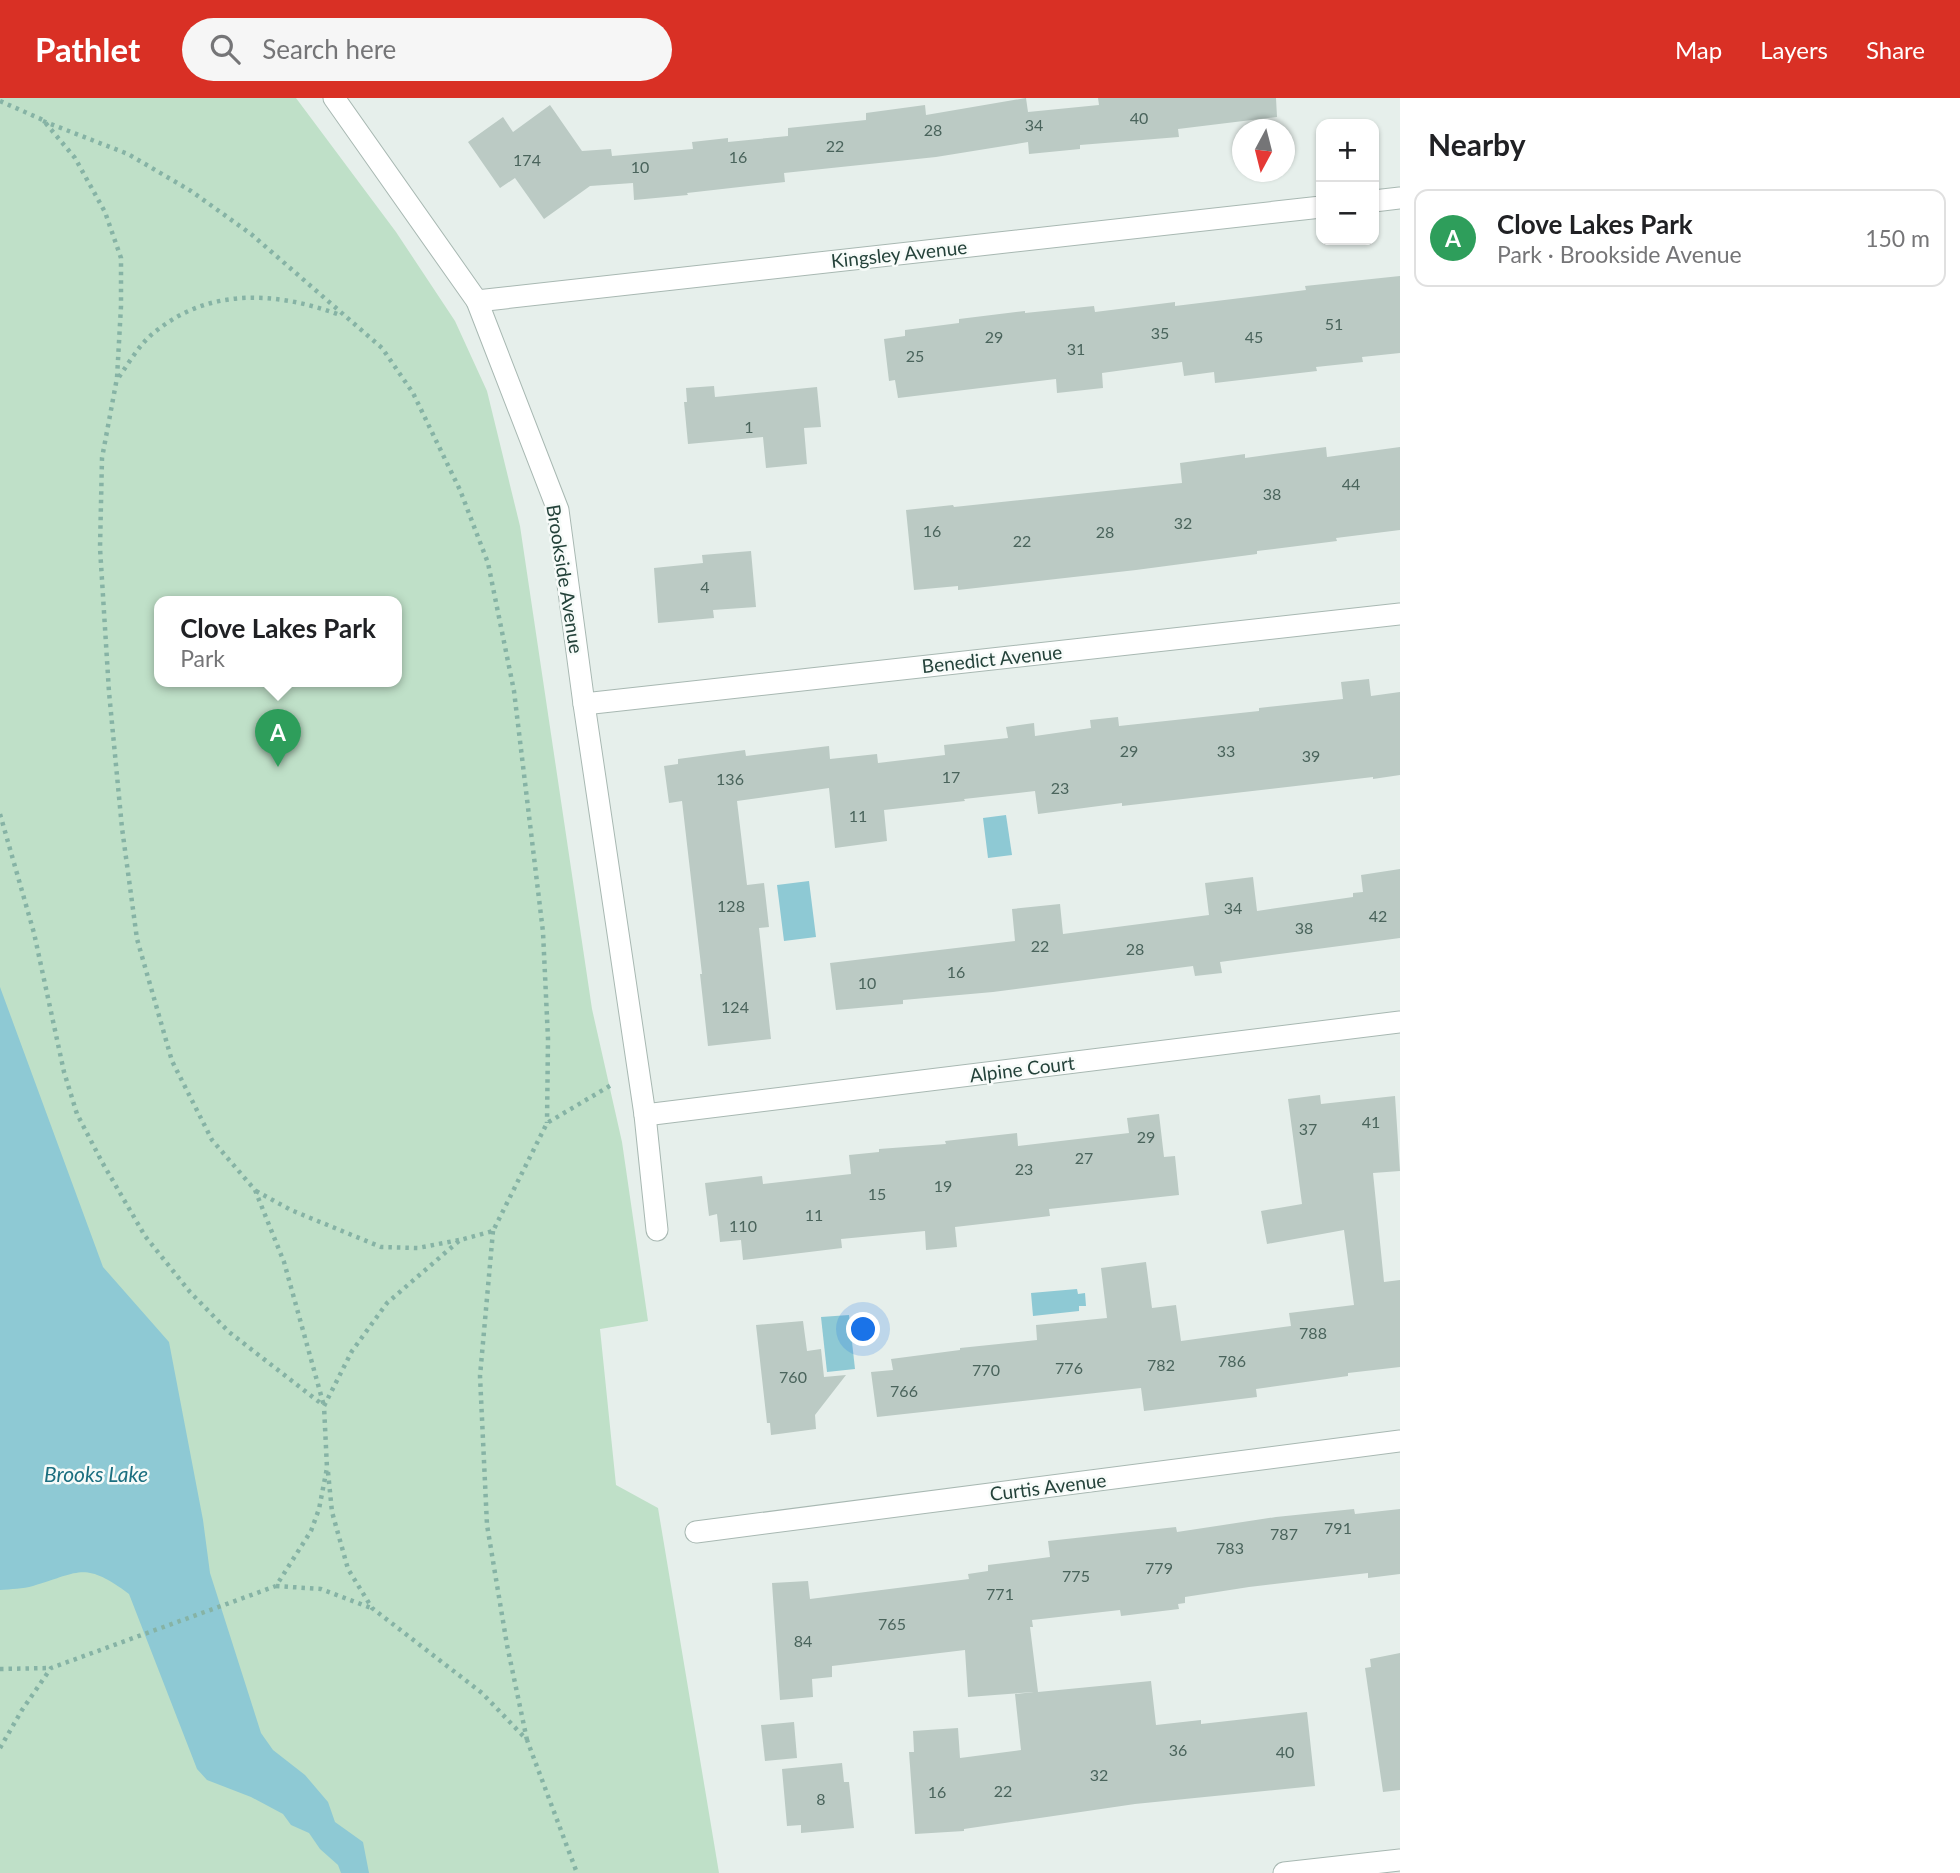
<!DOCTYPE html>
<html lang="en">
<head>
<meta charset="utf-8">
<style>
  :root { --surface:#fff; --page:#f6f6f6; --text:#202124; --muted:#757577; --line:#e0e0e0; --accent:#d93025 }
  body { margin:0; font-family:Lato,sans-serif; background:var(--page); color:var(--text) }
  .controls { position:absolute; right:21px; top:21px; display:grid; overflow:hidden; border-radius:14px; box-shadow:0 2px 5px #0004 }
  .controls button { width:63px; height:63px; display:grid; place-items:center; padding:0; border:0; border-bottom:2px solid var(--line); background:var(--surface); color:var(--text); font:35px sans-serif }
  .compass { position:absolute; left:1232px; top:21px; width:63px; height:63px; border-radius:50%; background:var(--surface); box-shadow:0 2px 5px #0004; rotate:187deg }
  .you { position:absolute; left:864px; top:1232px; width:24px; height:24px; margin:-18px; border:5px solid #fff; border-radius:50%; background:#1a73e8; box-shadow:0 0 0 10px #1a73e833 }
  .badge { display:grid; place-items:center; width:46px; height:46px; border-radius:50%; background:var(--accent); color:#fff; font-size:23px; font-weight:700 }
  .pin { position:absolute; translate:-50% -58px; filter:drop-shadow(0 2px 4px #0008) }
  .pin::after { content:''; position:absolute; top:37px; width:24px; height:21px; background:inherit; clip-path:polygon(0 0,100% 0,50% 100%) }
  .popup { position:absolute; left:154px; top:498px; width:248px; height:91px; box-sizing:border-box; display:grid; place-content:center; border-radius:14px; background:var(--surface); filter:drop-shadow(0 2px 5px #0005); font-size:23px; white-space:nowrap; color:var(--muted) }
  .popup b { font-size:26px; color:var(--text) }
  .popup::after { content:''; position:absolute; left:50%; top:100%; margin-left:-14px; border:14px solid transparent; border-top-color:var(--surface) }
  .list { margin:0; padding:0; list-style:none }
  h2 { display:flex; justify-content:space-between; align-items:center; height:91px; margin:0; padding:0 28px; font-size:30px }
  h2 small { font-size:23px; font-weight:400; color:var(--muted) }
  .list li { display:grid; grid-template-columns:46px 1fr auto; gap:21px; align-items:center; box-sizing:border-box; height:98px; margin:0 14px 14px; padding:0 14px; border:2px solid var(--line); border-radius:14px }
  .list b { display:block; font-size:26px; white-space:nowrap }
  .list p { margin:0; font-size:23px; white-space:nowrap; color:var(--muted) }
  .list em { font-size:23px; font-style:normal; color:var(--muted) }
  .icon { flex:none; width:38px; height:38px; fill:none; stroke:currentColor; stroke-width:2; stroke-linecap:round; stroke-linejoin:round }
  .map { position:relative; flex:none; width:1400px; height:1775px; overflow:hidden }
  header { display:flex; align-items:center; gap:42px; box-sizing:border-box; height:98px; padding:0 35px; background:var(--accent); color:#fff }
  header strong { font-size:33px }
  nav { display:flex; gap:38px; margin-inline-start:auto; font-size:24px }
  .search { width:490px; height:63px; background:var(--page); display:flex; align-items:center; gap:18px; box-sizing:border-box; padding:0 24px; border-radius:38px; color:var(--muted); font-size:26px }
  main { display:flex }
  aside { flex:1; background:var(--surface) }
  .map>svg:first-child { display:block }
  .green { fill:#bfe0c8; fill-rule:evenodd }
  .water { fill:#8ec9d4 }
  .building { fill:#bbcac4 }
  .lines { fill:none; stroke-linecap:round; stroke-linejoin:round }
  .minor-casing { stroke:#a8b8b2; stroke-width:23 }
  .path { stroke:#86b3a5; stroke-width:4.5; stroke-dasharray:3.5 5; stroke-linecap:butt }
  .minor { stroke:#fff; stroke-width:21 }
  .labels { text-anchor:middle; stroke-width:5; stroke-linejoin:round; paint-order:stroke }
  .number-label { font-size:16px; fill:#4a645c }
  .street-label { font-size:19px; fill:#24423a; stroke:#f7fbf9 }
  .water-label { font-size:21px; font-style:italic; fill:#1c6f80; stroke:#f7fbf9 }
</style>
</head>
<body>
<header>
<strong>Pathlet</strong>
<div class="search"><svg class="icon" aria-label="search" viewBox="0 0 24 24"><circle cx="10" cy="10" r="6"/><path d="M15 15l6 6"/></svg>Search here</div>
<nav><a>Map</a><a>Layers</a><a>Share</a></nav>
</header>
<main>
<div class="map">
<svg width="1400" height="1775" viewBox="0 0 1400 1775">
  <rect width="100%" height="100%" fill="#e6efeb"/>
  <!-- green -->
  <path class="green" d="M 0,0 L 296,0 L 396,134 L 455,223 L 487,293 L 520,428 L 592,911 L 622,1044 L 648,1223 L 600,1231 L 616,1387 L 658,1410 L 719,1775 L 0,1775 ZM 159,503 L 397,503 L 397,583 L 159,583 Z"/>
  <!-- water -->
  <g class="water">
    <polygon points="1006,717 1012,757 988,760 983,720"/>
    <polygon points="809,783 816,839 784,843 777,787"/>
    <path d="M 0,889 L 103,1169 L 169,1244 L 203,1422 L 210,1475 L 261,1635 L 273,1652 L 305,1677 L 328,1704 L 335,1724 L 363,1744 L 369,1775 L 341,1775 L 338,1767 L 320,1751 L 309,1735 L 291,1727 L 283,1716 L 251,1699 L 207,1682 L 197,1671 L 129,1496 C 84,1463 81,1474 33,1488 C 23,1491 11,1491 0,1492 Z"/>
    <polygon points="1077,1191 1078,1196 1085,1195 1086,1208 1079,1208 1079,1213 1033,1218 1031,1195"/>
    <polygon points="849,1217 855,1271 827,1274 821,1219"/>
  </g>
  <!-- building -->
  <g class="building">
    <polygon points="1026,0 1028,14 1099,7 1098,0 1276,0 1277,19 1178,31 1179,39 1080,47 1080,51 1029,56 1028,44 936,59 784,75 785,84 687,95 688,97 634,102 633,85 590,88 544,121 515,80 500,90 468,44 503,19 513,34 550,7 582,53 611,51 612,58 693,51 692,44 728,40 728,44 788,38 788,30 866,22 866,15 925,7 926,17"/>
    <polygon points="1400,178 1400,255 1362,259 1363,264 1316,269 1317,273 1215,285 1214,274 1184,278 1182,264 1102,275 1103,290 1057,295 1056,281 898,300 895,282 889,283 884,241 905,238 905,232 959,225 959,221 1025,213 1025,215 1094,208 1095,214 1175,204 1175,208 1306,192 1305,188"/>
    <polygon points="714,288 715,299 817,289 821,329 804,330 807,366 766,370 763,339 688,346 684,304 687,304 686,290"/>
    <polygon points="1326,349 1327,359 1400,349 1400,432 1336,440 1337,443 1257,453 1257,456 1136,472 958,492 958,488 914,492 906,412 953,407 954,409 1182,385 1180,365 1245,356 1245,360"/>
    <polygon points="751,453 756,509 713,512 714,520 658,525 654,470 703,465 702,457"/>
    <polygon points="1369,581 1371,598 1400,594 1400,677 1373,681 1373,679 1122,708 1122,705 1038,716 1035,693 964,701 965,703 884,712 887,743 835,750 829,690 737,703 747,787 764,785 769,829 759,830 771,941 708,948 700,876 702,876 682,703 669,705 664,668 678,666 678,661 745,652 746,658 829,648 830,661 877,656 878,665 945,657 944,647 1008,640 1006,629 1034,625 1035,638 1091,630 1090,622 1118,619 1119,628 1259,613 1259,610 1343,601 1341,584"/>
    <polygon points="1400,771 1400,840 1220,864 1222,875 1195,878 1193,868 993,894 903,902 903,906 836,912 830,865 1015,843 1012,811 1060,806 1063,836 1209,817 1205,785 1253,779 1257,813 1353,799 1353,795 1363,794 1361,777"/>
    <polygon points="1320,997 1321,1006 1395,998 1400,1073 1373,1075 1384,1184 1400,1182 1400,1269 1348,1275 1348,1278 1256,1291 1257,1299 1144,1313 1141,1290 877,1319 871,1274 893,1272 891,1261 960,1252 960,1250 1037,1242 1036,1227 1107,1220 1101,1170 1146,1164 1152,1210 1176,1207 1181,1243 1291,1228 1289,1215 1354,1207 1344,1132 1267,1146 1261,1113 1302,1106 1288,1001"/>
    <polygon points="1159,1016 1164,1059 1175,1058 1179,1097 1049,1111 1050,1118 955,1129 957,1149 926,1152 925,1133 841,1141 842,1150 743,1162 741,1142 720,1144 717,1116 709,1118 705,1085 762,1078 763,1086 851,1076 849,1057 879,1054 879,1051 946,1046 945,1043 1017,1035 1018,1048 1129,1035 1127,1020"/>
    <polygon points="803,1223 807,1253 821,1251 824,1279 846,1277 815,1317 816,1331 771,1337 770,1325 767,1325 756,1227"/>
    <polygon points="1354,1411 1355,1416 1400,1411 1400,1476 1368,1480 1368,1475 1249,1489 1185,1499 1185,1505 1178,1506 1179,1511 1121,1518 1120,1512 1032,1522 1033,1529 1030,1529 1038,1594 1151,1583 1156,1627 1201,1622 1201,1626 1307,1614 1315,1688 1135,1706 964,1731 964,1733 915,1736 909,1654 914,1654 913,1633 958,1630 960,1660 1021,1652 1015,1596 1034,1594 968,1599 965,1552 832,1568 832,1579 812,1581 813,1599 780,1602 772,1485 808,1483 810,1501 969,1481 968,1476 988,1473 988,1467 1050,1459 1048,1443 1176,1429 1177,1434 1276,1419"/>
    <polygon points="1400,1555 1400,1692 1383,1694 1365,1570 1371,1569 1370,1561"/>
    <polygon points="794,1624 797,1660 765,1663 761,1627"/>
    <polygon points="842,1665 844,1684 849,1684 854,1730 801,1735 801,1727 787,1728 782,1671"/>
  </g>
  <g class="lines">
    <!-- minor casing -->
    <g class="minor-casing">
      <g id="minor">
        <polyline points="334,0 477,203 558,412 584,606 645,1017 657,1132"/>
        <polyline points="1374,103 1400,100"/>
        <polyline points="477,203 1321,109"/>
        <polyline points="584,606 1400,516"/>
        <polyline points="645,1017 1400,924"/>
        <polyline points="696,1434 1400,1343"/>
        <polyline points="1284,1775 1400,1762"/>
      </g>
    </g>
    <!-- path -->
    <g class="path">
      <polyline points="0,3 43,22 75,60 105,114 121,160 121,208 117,280 102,360 100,450 109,594 122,730 137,841 172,963 212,1042 255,1092 284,1164 324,1308"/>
      <polyline points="43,23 128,56 191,93 251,136 382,250 413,295 460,392 488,465 514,593 543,834 548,941 547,1025"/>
      <path d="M 119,279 C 130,263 141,244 156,233 C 211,189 278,194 340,217"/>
      <polyline points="0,716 34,835 64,974 77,1016 102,1064 145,1138 190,1194 229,1234 323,1307"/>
      <polyline points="256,1093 291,1112 381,1149 418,1150 459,1142"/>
      <polyline points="493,1133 480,1278 487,1427 507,1547 527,1642"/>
      <polyline points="328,1374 332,1414 348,1471 372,1510 482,1595 527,1642 577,1775"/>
      <polyline points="276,1488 321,1491 371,1510"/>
      <polyline points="0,1571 50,1570"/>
      <polyline points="0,1650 22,1612 51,1570 276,1488 311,1433 319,1411 327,1370 324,1308 352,1253 387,1205 460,1142 493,1133 547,1025 613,986"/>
    </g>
    <!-- minor -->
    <use href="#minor" class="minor"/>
  </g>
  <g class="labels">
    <!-- number labels -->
    <g class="number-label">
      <text x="1139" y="26">40</text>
      <text x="1034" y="33">34</text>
      <text x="933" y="38">28</text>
      <text x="835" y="54">22</text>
      <text x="738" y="65">16</text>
      <text x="527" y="68">174</text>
      <text x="640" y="75">10</text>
      <text x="1334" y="232">51</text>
      <text x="1160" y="241">35</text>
      <text x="994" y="245">29</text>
      <text x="1254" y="245">45</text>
      <text x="1076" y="257">31</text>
      <text x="915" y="264">25</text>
      <text x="749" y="335">1</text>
      <text x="1351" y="392">44</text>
      <text x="1272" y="402">38</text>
      <text x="1183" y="431">32</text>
      <text x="932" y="439">16</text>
      <text x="1105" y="440">28</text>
      <text x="1022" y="449">22</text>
      <text x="705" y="495">4</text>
      <text x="1129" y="659">29</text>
      <text x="1226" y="659">33</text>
      <text x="1311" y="664">39</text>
      <text x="951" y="685">17</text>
      <text x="730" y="687">136</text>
      <text x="1060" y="696">23</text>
      <text x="858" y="724">11</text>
      <text x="731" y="814">128</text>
      <text x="1233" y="816">34</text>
      <text x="1378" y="824">42</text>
      <text x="1304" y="836">38</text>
      <text x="1040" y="854">22</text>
      <text x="1135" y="857">28</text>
      <text x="956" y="880">16</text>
      <text x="867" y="891">10</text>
      <text x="735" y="915">124</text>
      <text x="1371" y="1030">41</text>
      <text x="1308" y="1037">37</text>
      <text x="1146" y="1045">29</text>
      <text x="1084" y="1066">27</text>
      <text x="1024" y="1077">23</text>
      <text x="943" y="1094">19</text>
      <text x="877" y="1102">15</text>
      <text x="814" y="1123">11</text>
      <text x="743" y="1134">110</text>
      <text x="1313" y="1241">788</text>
      <text x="1232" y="1269">786</text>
      <text x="1161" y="1273">782</text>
      <text x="1069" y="1276">776</text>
      <text x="986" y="1278">770</text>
      <text x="793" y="1285">760</text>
      <text x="904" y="1299">766</text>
      <text x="1338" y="1436">791</text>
      <text x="1284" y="1442">787</text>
      <text x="1230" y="1456">783</text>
      <text x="1159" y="1476">779</text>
      <text x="1076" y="1484">775</text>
      <text x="1000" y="1502">771</text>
      <text x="892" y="1532">765</text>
      <text x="803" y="1549">84</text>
      <text x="1178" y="1658">36</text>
      <text x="1285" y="1660">40</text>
      <text x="1099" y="1683">32</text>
      <text x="1003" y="1699">22</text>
      <text x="937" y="1700">16</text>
      <text x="821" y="1707">8</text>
    </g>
    <!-- street labels -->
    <g class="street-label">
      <text transform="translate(899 156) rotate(-6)" y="7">Kingsley Avenue</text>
      <text transform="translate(565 481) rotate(81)" y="7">Brookside Avenue</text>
      <text transform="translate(992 561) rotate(-6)" y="7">Benedict Avenue</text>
      <text transform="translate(1022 971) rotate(-7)" y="7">Alpine Court</text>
      <text transform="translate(1048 1389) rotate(-7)" y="7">Curtis Avenue</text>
    </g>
    <!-- water labels -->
    <g class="water-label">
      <text x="96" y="1384">Brooks Lake</text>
    </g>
  </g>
</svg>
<div class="controls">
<button>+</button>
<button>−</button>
</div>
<svg class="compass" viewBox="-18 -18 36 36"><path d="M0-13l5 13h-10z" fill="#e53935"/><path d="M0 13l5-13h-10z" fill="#757577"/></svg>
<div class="you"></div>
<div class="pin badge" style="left:278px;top:669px;background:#2e9e5b">A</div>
<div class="popup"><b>Clove Lakes Park</b>Park</div>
</div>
<aside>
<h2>Nearby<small></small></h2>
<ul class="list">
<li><span class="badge" style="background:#2e9e5b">A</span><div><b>Clove Lakes Park</b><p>Park · Brookside Avenue</p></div><em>150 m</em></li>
</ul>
</aside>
</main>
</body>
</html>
